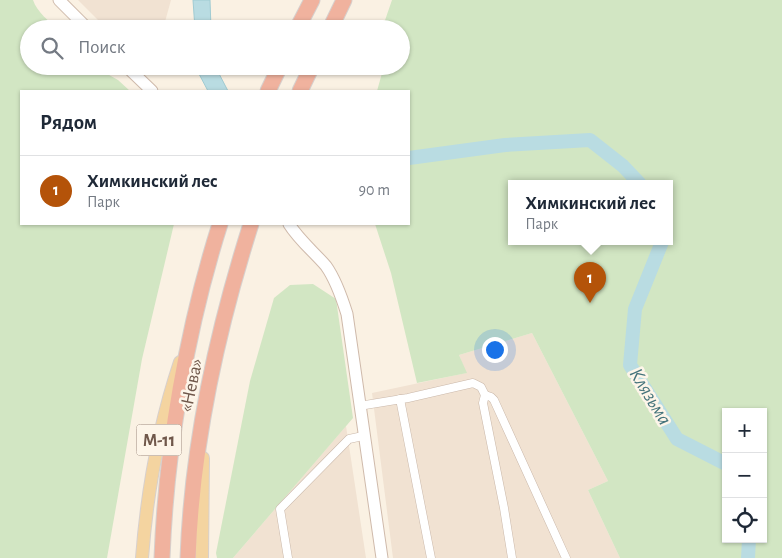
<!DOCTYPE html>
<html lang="ru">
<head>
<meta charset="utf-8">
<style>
  :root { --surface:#fff; --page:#f2f2f3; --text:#1f2937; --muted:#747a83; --line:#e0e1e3; --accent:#b45309 }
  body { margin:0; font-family:"Alegreya Sans",sans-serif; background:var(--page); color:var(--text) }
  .controls { position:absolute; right:15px; bottom:15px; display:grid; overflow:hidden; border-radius:0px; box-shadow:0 1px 4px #0004 }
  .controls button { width:45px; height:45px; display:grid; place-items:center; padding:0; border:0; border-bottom:1px solid var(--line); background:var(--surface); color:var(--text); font:25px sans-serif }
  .you { position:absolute; left:494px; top:349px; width:18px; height:18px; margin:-12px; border:4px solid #fff; border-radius:50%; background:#1a73e8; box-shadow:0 0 0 8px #1a73e833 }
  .badge { display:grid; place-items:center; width:32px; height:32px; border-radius:50%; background:var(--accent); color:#fff; font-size:16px; font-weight:700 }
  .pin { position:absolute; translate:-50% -41px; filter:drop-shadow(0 1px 2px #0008) }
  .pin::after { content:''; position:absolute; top:26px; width:18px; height:15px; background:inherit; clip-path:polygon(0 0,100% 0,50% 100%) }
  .popup { position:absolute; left:508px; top:180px; width:165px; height:65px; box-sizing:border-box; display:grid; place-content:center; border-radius:0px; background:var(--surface); filter:drop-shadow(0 1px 4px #0005); font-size:16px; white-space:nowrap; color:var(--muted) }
  .popup b { font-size:19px; color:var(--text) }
  .popup::after { content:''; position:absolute; left:50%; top:100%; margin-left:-10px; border:10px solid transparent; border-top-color:var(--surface) }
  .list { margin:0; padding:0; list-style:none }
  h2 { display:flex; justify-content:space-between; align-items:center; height:65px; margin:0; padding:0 20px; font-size:21px }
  h2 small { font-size:16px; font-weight:400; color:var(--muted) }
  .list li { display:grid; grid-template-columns:32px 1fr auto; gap:15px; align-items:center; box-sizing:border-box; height:70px; padding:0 20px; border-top:1px solid var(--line) }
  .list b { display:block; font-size:19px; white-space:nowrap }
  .list p { margin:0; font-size:16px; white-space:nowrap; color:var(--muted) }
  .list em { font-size:16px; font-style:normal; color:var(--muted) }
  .icon { flex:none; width:28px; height:28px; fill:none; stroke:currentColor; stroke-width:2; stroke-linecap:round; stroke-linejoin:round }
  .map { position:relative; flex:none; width:782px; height:558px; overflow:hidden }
  .search { position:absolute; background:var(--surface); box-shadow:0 1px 4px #0004; left:20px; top:20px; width:390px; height:55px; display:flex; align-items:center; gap:12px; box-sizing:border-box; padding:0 18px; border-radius:28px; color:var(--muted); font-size:19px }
  .panel { position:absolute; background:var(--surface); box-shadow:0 1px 4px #0004; left:20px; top:90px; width:390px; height:135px; border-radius:0px }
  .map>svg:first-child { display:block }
  .residential { fill:#f1e2d2 }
  .green { fill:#d2e6c3; fill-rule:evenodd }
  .water { fill:#b9dce2; stroke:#a0cbd2 }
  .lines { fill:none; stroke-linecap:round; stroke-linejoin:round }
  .river { stroke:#b9dce2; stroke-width:14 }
  .street-casing { stroke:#cab8aa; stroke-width:9 }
  .secondary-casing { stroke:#cfbaab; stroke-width:13 }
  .primary-casing { stroke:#d7d0cd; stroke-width:14 }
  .highway-casing { stroke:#d7d0cd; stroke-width:17 }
  .street { stroke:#fff; stroke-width:8 }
  .secondary { stroke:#fff; stroke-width:11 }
  .primary { stroke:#f4d4a0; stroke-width:12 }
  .highway { stroke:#f0b29e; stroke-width:15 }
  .labels { text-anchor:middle; stroke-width:5; stroke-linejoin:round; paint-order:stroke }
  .shield { fill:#fdf5e9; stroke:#9a877a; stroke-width:1 }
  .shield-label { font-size:18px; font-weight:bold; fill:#70584b }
  .street-label { font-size:19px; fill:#70584b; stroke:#fdf5e9 }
  .water-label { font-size:20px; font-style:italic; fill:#44737b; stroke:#fdf5e9 }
</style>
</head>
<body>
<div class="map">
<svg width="782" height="558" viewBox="0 0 782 558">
  <rect width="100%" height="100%" fill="#faf1e3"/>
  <!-- residential -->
  <g class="residential">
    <polygon points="78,0 171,0 163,29 107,29"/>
    <polygon points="532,333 608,481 588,490 620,558 393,558 372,393 466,373 459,355"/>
    <polygon points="346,426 366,558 233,558"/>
  </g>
  <!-- green -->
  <g class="green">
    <path d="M 0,0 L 33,0 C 37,12 49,22 60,29 L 29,29 L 29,66 L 93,66 L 118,80 L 130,91 L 21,91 L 21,224 L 174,224 L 142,359 L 107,558 L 0,558 Z"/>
    <path d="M 392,0 L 782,0 L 782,558 L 620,558 L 588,490 L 608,481 L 532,333 L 459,355 L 467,373 L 417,383 L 391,273 L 375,224 L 409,224 L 409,91 L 377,91 L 384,66 L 401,66 L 401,29 L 382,29 ZM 669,184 L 669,242 L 511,242 L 511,184 ZM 726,412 L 763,412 L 763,539 L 726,539 Z"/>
    <polygon points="313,284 336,299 353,418 233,558 217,558 216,553 250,381 274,298 290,285"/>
  </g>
  <!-- water -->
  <g class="water">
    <polygon points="193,0 210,0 211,29 195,29"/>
    <polygon points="197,66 215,66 228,91 208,91 198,72"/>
  </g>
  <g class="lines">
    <!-- river -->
    <g class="river">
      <polyline points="409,158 505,145 590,140 623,166 640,184"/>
      <polyline points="662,242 635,309 630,365 677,439 726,464"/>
      <polyline points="748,558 749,539"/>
    </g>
    <!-- street casing -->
    <g class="street-casing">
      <g id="street">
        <polyline points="400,399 431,558"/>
        <polyline points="359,406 408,398 473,383 481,387 485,395"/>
        <polyline points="288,558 280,509 349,439 363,436"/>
        <polyline points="512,558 504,508 483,403 485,395 491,397 494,400 566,558"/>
      </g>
    </g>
    <!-- secondary casing -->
    <g class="secondary-casing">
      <g id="secondary">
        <polyline points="59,0 88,29"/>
        <polyline points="126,66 152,91"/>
        <path d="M 289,224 C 299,240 314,252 326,266 C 336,280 342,298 347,314 L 382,558"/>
      </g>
    </g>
    <!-- primary casing -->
    <g class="primary-casing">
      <g id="primary">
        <path d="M 142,558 C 147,492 159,425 180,362"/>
        <polyline points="202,558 203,458"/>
      </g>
    </g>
    <!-- highway casing -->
    <g class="highway-casing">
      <g id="highway">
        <polyline points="297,29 312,0"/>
        <polyline points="330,29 344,0"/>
        <polyline points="268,91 280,66"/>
        <polyline points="300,91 312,66"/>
        <path d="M 162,558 C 166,449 187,328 220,224"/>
        <path d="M 188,558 C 192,445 217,331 251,224"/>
      </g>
    </g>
    <!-- street -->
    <use href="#street" class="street"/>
    <!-- secondary -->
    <use href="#secondary" class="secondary"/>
    <!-- primary -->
    <use href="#primary" class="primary"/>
    <!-- highway -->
    <use href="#highway" class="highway"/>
  </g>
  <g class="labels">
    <!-- shield labels -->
    <rect class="shield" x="136.5" y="424.5" width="45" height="31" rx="4"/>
    <g class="shield-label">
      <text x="159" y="446">М-11</text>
    </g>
    <!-- street labels -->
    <g class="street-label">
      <text transform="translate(190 385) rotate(-78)" y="7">«Нева»</text>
    </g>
    <!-- water labels -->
    <g class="water-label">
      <text transform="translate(651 396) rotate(59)" y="7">Клязьма</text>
    </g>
  </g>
</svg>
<div class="controls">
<button>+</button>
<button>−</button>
<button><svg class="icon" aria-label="locate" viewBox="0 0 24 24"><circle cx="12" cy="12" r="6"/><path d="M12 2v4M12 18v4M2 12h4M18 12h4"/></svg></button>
</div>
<div class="you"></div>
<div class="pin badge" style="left:590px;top:303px">1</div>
<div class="popup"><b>Химкинский лес</b>Парк</div>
<div class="search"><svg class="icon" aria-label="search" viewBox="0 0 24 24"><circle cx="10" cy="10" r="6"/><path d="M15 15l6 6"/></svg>Поиск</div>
<section class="panel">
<h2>Рядом<small></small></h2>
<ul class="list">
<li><span class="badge">1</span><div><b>Химкинский лес</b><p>Парк</p></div><em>90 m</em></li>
</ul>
</section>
</div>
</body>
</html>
